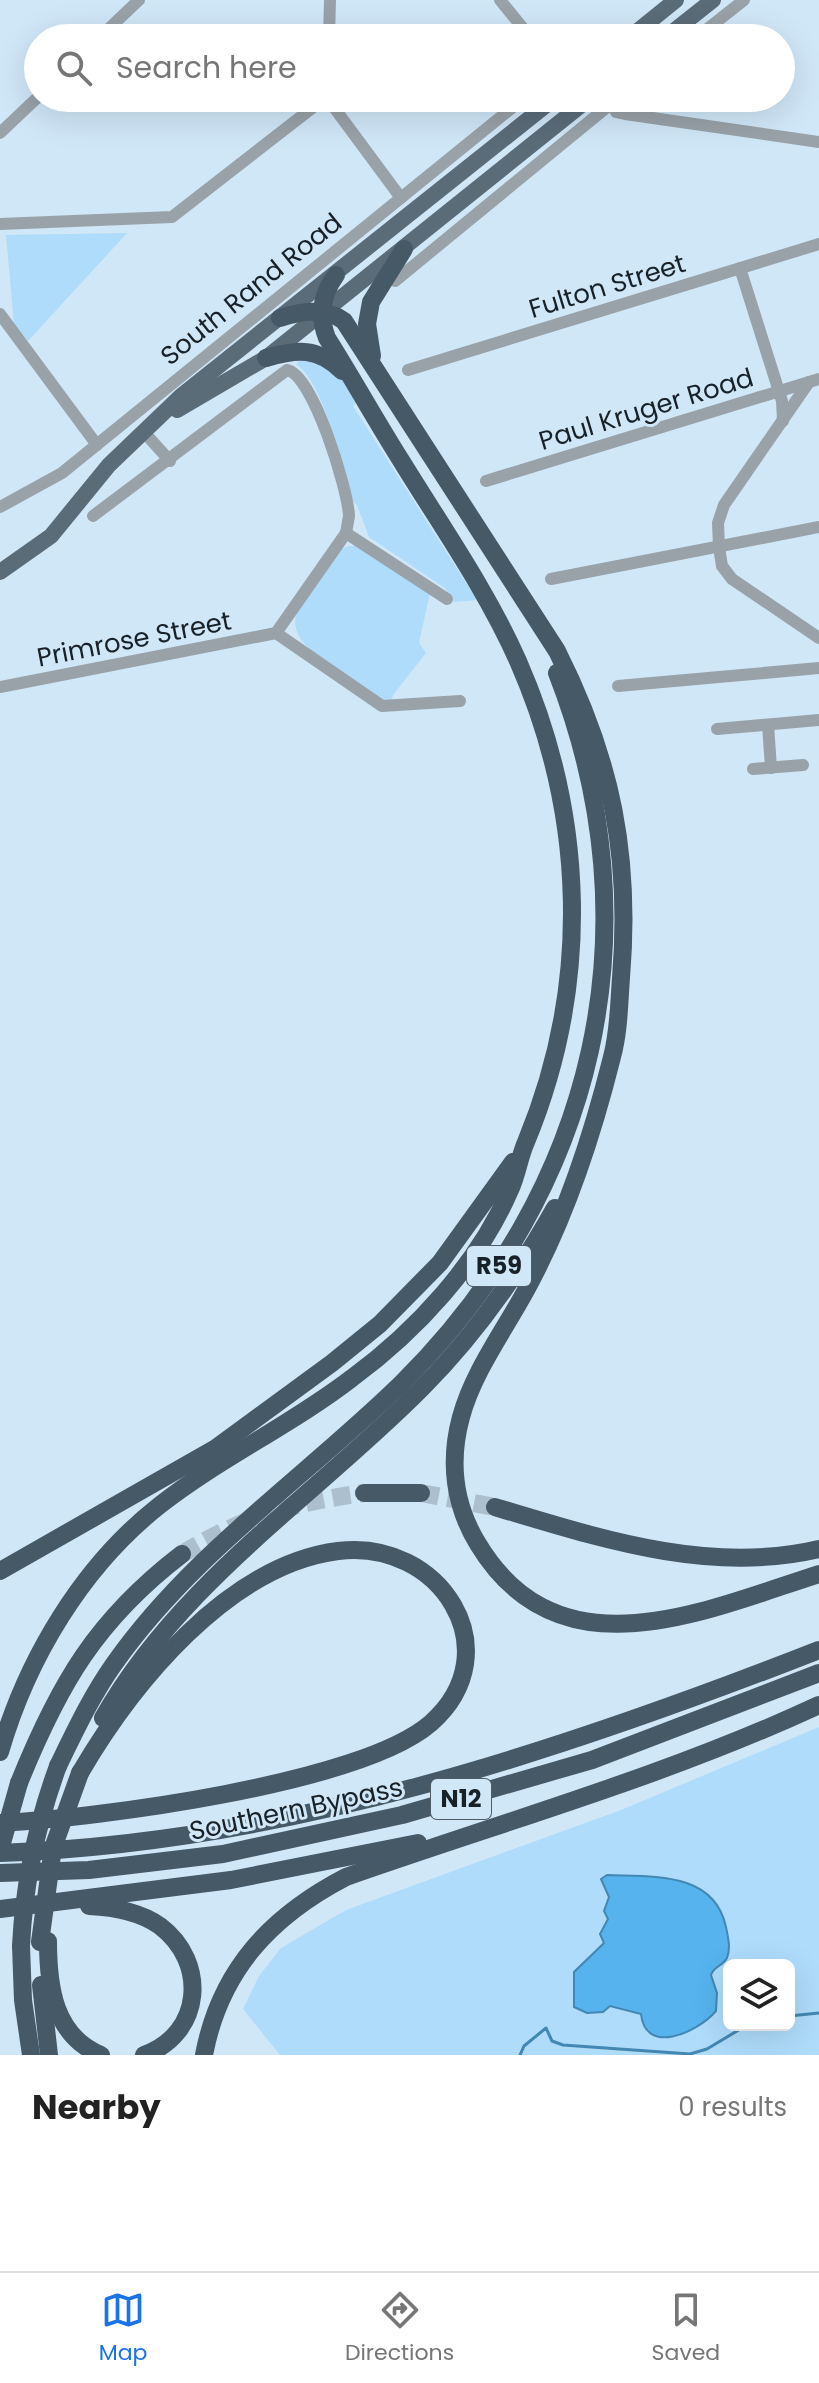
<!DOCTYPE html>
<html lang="en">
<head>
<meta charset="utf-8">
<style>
  :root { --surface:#fff; --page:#f2f2f2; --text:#222; --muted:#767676; --line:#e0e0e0; --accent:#1a73e8 }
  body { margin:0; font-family:Poppins,sans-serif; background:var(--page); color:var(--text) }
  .controls { position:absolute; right:24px; bottom:24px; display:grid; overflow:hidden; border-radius:12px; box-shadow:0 8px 32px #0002 }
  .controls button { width:72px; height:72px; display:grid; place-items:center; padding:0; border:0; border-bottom:2px solid var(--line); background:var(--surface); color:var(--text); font:40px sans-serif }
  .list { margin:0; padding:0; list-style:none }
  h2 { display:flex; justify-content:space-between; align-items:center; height:104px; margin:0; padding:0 32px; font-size:34px }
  h2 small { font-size:26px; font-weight:400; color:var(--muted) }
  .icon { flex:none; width:44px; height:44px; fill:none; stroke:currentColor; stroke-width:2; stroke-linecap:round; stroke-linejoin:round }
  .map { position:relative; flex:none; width:819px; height:2055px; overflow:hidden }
  .search { position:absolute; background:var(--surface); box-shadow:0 8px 32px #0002; left:24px; right:24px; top:24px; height:88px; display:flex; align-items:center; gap:20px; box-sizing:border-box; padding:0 28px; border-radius:44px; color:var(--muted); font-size:30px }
  .sheet { height:216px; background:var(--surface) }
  nav { display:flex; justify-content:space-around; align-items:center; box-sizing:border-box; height:112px; border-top:2px solid var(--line); background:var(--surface); font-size:22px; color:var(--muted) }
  nav a { display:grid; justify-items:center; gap:4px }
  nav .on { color:var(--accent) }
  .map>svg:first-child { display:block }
  .green { fill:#afdcfb; fill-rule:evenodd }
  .water { fill:#56b3ed; stroke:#4387b2; stroke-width:2 }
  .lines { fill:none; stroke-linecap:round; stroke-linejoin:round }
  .stream { stroke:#4387b2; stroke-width:3 }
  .highway-tunnel { stroke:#abbfce; stroke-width:18; stroke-dasharray:18 9; stroke-linecap:butt }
  .minor { stroke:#99a2a9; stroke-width:12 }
  .major { stroke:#5b6c79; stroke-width:16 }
  .highway { stroke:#455967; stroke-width:18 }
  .highway-bridge { stroke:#455967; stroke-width:18 }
  .labels { text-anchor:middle; stroke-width:6; stroke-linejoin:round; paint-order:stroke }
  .shield { fill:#d0e7f8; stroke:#4f5c66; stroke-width:2 }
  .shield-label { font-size:24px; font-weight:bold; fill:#182127 }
  .street-label { font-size:26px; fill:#182127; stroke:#d0e7f8 }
</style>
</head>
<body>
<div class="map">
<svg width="819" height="2055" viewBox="0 0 819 2055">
  <rect width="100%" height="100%" fill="#d0e7f8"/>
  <!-- green -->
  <g class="green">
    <polygon points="127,233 28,341 14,324 6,235"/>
    <path d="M 308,353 L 335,366 L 356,403 L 353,406 L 477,600 L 454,602 L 445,588 L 369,537 L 357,505 L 352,501 C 341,466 325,384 296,364 Z"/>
    <path d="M 349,546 L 358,546 L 430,593 L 419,643 L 426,653 L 393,695 L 391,702 C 372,699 353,681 337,670 C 264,622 301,608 341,549 Z"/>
    <path d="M 819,1727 L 819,2055 L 280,2055 L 243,2009 L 259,1976 L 281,1948 L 346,1910 L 621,1810 ZM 729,1965 L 789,1965 L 789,2025 L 729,2025 Z"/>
  </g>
  <!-- water -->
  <path class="water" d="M 607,1875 C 652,1877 714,1871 726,1927 C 728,1937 731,1948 727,1958 C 723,1966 714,1966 711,1975 L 717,1993 L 716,2011 C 696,2034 645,2055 641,2014 L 610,2006 L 603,2012 L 587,2013 L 574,2007 L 574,1972 L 604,1943 L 600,1934 L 608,1919 L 604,1911 L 609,1897 L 601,1879 Z"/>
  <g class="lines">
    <!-- stream -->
    <g class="stream">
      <polyline points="789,2016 819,2013"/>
      <polyline points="520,2055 524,2046 546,2028 552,2041 563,2045 690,2054 707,2049 747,2025"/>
    </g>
    <!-- highway-tunnel -->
    <g class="highway-tunnel">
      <polyline points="421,1493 495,1507"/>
      <path d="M 182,1554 C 246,1516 291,1503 364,1493"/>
    </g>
    <!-- minor -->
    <g class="minor">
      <polyline points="500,0 531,38"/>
      <polyline points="99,38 139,0"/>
      <polyline points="329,38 330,0"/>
      <polyline points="696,38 744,0"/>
      <polyline points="327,98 401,198"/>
      <polyline points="612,103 616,112 625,114 819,142"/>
      <polyline points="0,133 38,97"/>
      <polyline points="0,224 172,217 325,98"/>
      <polyline points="740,268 782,401 783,421"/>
      <polyline points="395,281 618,98"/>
      <polyline points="0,314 97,445"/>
      <polyline points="408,370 819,244"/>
      <polyline points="809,382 724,505 718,523 719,547 722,566 732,579 819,638"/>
      <polyline points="143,431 170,461"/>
      <polyline points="486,481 819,379"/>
      <polyline points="0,507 62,473 524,98"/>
      <polyline points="346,533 447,599"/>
      <polyline points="551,579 819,527"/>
      <polyline points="276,633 382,706 460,701"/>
      <polyline points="618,686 819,668"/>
      <path d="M 0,687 L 276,633 L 346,533 L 349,516 C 348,490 313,374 287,370 L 93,516"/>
      <polyline points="768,725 771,768"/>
      <polyline points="717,729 819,720"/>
      <polyline points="753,769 803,765"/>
    </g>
    <!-- major -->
    <g class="major">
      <polyline points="629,38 676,0"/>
      <polyline points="665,38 713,0"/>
      <polyline points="177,410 266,358 590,98"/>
      <polyline points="0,572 51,536 109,465 181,396 555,98"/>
    </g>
    <!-- highway -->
    <g class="highway">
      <path d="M 280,318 C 301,311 325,307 344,321 L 557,651 C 612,760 631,856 621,978 C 619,1004 619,1031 612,1057 C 594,1129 568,1209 534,1275 C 511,1322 475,1366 461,1417 C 449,1461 454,1505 478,1544 C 559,1678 703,1611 819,1574"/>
      <polyline points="372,356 367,324 371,302 404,249"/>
      <path d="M 266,358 C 297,349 318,347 342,371"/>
      <polyline points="364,1493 421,1493"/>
      <path d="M 495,1507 C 599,1538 709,1575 819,1549"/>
      <polyline points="0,1571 216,1448 332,1363 380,1324 440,1263 513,1162"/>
      <path d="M 103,1718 C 180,1582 314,1497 422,1388 C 476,1334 518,1274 555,1208"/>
      <path d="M 0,1752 C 27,1659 82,1566 160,1505 C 220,1458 291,1425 352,1378 C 416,1331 478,1264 510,1190 C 517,1175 519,1158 526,1142 C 591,985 586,816 518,661 C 487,591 442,527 402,462 C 376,421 353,379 327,338 C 318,315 322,294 336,275"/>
      <path d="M 58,1766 C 75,1731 92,1695 114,1664 C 191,1554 307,1476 402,1383 C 596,1190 657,929 557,673"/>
      <path d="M 19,1783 C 59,1684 96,1620 182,1554"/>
      <path d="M 0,1823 C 97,1818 361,1784 431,1723 C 512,1651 440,1538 338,1551 C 228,1565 132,1684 80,1773"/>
      <path d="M 0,1853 C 285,1843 556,1753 819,1650"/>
      <polyline points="0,1873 89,1870 223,1854 402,1815 592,1760 819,1673"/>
      <path d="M 89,1906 C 113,1907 139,1911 160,1926 C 208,1962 203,2034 144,2055"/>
      <polyline points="0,1909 231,1880 418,1843"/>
      <path d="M 48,1941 C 48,1987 54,2036 101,2055"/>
      <polyline points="21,1946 23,2000 31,2055"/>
      <polyline points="41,1985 49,2055"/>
      <path d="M 204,2055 C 220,1970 271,1916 346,1877 C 505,1821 666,1776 819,1705"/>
    </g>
    <!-- highway-bridge -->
    <g class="highway-bridge">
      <polyline points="0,1850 19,1783"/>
      <polyline points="40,1942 53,1848 80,1773"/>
      <path d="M 21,1946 C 24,1883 36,1826 58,1766"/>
    </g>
  </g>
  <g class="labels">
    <!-- shield labels -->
    <g class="shield">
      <rect x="467" y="1246" width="64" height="40" rx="6"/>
      <rect x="431" y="1779" width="60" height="40" rx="6"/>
    </g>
    <g class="shield-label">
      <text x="499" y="1274">R59</text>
      <text x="461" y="1807">N12</text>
    </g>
    <!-- street labels -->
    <g class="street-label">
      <text transform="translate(607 286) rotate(-17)" y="9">Fulton Street</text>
      <text transform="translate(251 289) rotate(-39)" y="9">South Rand Road</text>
      <text transform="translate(646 409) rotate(-17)" y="9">Paul Kruger Road</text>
      <text transform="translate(134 639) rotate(-11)" y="9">Primrose Street</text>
      <text transform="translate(296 1809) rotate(-12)" y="9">Southern Bypass</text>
    </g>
  </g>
</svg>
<div class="controls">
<button><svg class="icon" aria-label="layers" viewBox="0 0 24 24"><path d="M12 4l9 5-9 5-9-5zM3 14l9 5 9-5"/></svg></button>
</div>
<div class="search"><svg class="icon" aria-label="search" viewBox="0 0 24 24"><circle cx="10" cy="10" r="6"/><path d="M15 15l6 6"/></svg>Search here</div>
</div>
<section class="sheet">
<h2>Nearby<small>0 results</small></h2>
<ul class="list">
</ul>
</section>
<nav>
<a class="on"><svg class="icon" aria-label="map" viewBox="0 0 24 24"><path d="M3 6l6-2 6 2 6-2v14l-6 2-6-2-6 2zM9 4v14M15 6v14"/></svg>Map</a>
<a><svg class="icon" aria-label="directions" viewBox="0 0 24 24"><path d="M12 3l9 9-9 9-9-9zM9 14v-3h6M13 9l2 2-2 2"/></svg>Directions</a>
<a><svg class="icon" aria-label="saved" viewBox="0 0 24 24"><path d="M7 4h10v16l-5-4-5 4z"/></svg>Saved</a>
</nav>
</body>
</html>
